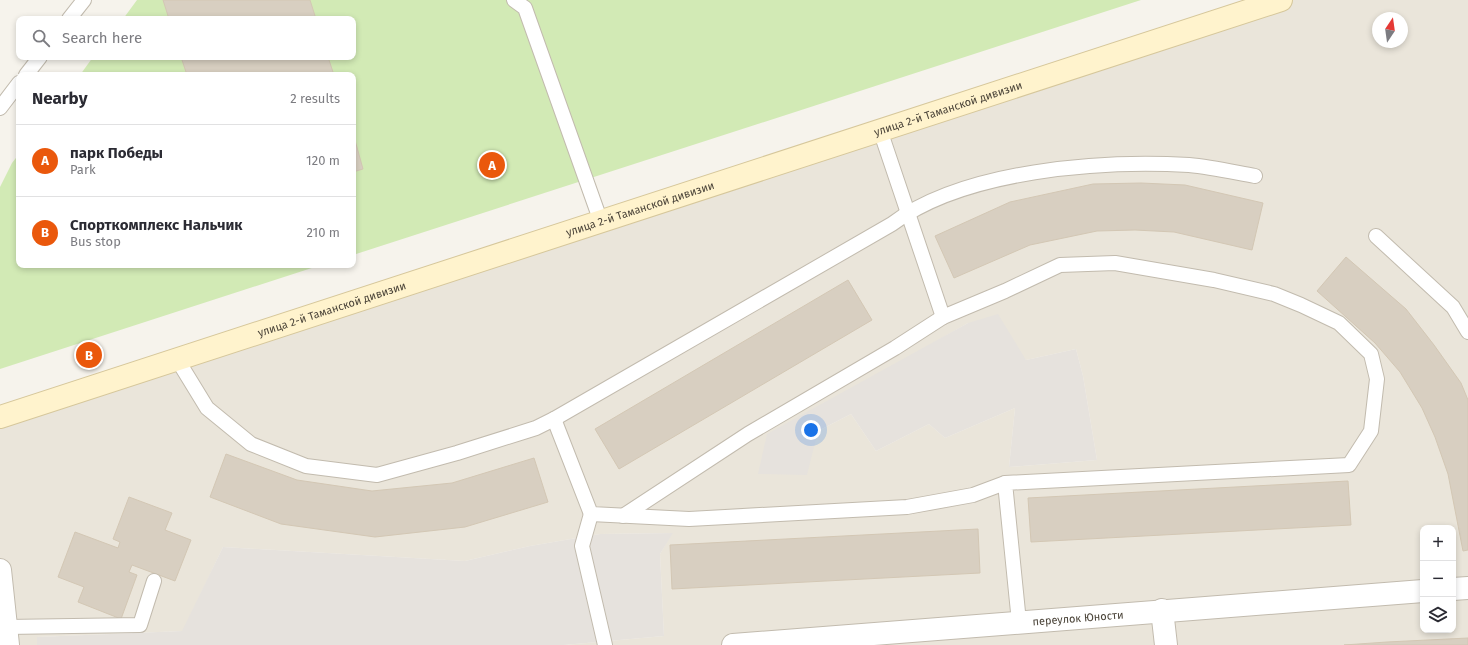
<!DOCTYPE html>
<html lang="en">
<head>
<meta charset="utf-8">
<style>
  :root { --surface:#fff; --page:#f2f2f3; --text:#2b2b33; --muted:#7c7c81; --line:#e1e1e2; --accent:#ea580c }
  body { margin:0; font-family:"Fira Sans",sans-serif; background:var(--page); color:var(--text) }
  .controls { position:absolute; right:12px; bottom:12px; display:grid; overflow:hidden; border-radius:8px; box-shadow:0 2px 6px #0003 }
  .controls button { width:36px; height:36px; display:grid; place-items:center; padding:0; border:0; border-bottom:1px solid var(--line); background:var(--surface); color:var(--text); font:20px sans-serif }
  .compass { position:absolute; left:1372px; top:12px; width:36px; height:36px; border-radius:50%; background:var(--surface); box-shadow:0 2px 6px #0003; rotate:13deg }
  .you { position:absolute; left:811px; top:430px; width:14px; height:14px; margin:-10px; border:3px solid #fff; border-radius:50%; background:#1a73e8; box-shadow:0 0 0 6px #1a73e833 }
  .badge { display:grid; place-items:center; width:26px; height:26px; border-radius:50%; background:var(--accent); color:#fff; font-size:13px; font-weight:700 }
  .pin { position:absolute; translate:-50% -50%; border:2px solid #fff; box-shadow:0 1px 4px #0006 }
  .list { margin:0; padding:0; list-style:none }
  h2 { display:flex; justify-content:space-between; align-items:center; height:52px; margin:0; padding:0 16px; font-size:17px }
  h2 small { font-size:13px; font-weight:400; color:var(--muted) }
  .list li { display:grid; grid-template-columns:26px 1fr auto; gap:12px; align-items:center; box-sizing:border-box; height:72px; padding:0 16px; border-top:1px solid var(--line) }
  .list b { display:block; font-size:15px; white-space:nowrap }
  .list p { margin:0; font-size:13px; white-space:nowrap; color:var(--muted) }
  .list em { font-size:13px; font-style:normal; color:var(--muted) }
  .icon { flex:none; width:22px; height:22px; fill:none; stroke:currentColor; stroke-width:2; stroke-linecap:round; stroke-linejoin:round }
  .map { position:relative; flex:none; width:1468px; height:645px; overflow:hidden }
  .search { position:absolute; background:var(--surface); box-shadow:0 2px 6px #0003; left:16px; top:16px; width:340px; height:44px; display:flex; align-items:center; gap:10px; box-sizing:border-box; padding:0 14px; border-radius:8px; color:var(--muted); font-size:15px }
  .panel { position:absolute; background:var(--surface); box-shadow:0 2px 6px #0003; left:16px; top:72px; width:340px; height:196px; border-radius:8px }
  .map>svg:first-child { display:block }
  .residential { fill:#eae5da; fill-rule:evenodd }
  .industrial { fill:#e6e2dd }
  .green { fill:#d2eab5 }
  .building { fill:#d8cfc1; stroke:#d3c7b4 }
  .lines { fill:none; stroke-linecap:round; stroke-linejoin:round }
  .service-casing { stroke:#c2bbae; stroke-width:16 }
  .minor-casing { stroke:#c2bbae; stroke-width:24 }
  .secondary-casing { stroke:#d6c79b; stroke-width:24 }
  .service { stroke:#fff; stroke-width:14 }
  .minor { stroke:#fff; stroke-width:22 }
  .secondary { stroke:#fff3cd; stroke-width:22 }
  .labels { text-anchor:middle; stroke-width:4; stroke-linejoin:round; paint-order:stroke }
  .street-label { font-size:11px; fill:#4b4439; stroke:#fff }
</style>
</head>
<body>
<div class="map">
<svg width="1468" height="645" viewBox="0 0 1468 645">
  <rect width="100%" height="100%" fill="#f6f3ec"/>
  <!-- residential -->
  <path class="residential" d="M 1281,0 L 1468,0 L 1468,645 L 564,645 L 664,636 L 660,554 L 672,533 L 600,534 L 530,546 L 465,561 L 223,547 L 183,631 L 37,637 L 37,645 L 0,645 L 0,417 ZM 1378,18 L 1402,18 L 1402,42 L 1378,42 ZM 968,323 L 1026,360 L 1076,349 L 1083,376 L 1097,460 L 1009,467 L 1015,408 L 945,438 L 929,424 L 876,451 L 851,414 L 818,431 L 940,339 ZM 1423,528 L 1453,528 L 1453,630 L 1423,630 Z"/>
  <!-- industrial -->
  <g class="industrial">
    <polygon points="998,314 1026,360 1076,349 1083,376 1097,460 1009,467 1015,408 945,438 929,424 876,451 851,414 818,431 807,475 758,474 767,434 968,323"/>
    <polygon points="673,533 660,554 664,636 564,645 37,645 37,637 182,631 223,547 465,561 530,546 600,534"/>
  </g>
  <!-- green -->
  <g class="green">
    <polygon points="137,0 1141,0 353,255 353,75 80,75 93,57 353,57 353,19 123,19"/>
    <polygon points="19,154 19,265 321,265 0,369 0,187 12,163"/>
  </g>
  <!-- building -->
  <g class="building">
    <polygon points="163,0 310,0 316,19 169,19"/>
    <polygon points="181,57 328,57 334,75 187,75"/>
    <polygon points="353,133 363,169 353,172"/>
    <polygon points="1141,183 1185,185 1263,203 1252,250 1174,232 1135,230 1097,231 1030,245 954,278 935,236 1010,202 1093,184"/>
    <polygon points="1346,257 1406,309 1434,345 1461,383 1468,400 1468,550 1463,551 1448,474 1435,437 1422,408 1400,372 1375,343 1317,291"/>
    <polygon points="848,280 872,320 619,469 595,429"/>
    <polygon points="226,454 297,480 372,491 452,483 534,458 548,502 465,527 375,537 281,524 210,497"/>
    <polygon points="1348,481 1351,525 1031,542 1028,498"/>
    <polygon points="129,497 172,513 165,530 191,540 175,581 132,565 129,572 137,575 121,619 78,602 84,587 58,577 75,532 118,548 120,542 113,539"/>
    <polygon points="978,529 980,573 672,589 670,545"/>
    <polygon points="1468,638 1468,645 1344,645 1387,642"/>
  </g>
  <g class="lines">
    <!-- service casing -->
    <g class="service-casing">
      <g id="service">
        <polyline points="514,0 525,8 601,222"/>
        <polyline points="69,19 84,0"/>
        <polyline points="26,75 40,57"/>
        <polyline points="0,108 19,83"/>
        <polyline points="880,130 943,317 1005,291 1060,265 1115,263 1214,280 1274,294 1301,305 1339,323 1371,354 1377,379 1371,431 1349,465 1005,483 1019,622"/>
        <polyline points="1376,236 1453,307 1468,332"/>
        <path d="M 177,359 L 207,408 L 251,444 L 306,466 L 377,475 L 457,453 L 536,428 L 554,419 L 892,224 C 964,170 1101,160 1189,165 C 1211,167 1233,172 1255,176"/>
        <polyline points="554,419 591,514 689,519 907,507 973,495 1005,483"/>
        <polyline points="591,514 582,546 605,645"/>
        <polyline points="623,516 748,434 895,348 943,317"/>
        <polyline points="6,627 140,625 154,581"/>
      </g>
    </g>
    <!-- minor casing -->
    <g class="minor-casing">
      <g id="minor">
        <polyline points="0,570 8,645"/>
        <polyline points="1453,589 1468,588"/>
        <polyline points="1162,610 1166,645"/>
        <path id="s1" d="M 733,645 L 1423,591"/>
      </g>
    </g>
    <!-- secondary casing -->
    <g class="secondary-casing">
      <g id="secondary">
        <path id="s2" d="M 0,417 L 1281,0"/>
      </g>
    </g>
    <!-- service -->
    <use href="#service" class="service"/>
    <!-- minor -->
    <use href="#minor" class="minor"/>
    <!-- secondary -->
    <use href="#secondary" class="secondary"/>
  </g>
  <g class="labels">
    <!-- street labels -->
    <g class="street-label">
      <text dy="4" stroke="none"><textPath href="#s2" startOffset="997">улица 2-й Таманской дивизии</textPath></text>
      <text dy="4" stroke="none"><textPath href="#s2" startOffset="673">улица 2-й Таманской дивизии</textPath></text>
      <text dy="4" stroke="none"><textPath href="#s2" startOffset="349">улица 2-й Таманской дивизии</textPath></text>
      <text dy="4" stroke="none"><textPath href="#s1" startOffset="346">переулок Юности</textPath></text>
    </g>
  </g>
</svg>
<div class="controls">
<button>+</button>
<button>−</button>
<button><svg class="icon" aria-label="layers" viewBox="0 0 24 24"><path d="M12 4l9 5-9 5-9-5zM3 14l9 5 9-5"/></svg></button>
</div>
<svg class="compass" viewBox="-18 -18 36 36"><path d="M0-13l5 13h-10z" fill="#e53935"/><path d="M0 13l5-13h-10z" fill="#7c7c81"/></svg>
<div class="you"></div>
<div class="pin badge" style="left:492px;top:165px">A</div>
<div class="pin badge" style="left:89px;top:355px">B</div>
<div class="search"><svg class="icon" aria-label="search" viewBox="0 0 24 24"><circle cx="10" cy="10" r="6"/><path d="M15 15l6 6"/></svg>Search here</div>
<section class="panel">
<h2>Nearby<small>2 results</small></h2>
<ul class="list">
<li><span class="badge">A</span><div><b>парк Победы</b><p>Park</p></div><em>120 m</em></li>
<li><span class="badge">B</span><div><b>Спорткомплекс Нальчик</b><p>Bus stop</p></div><em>210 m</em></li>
</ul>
</section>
</div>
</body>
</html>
